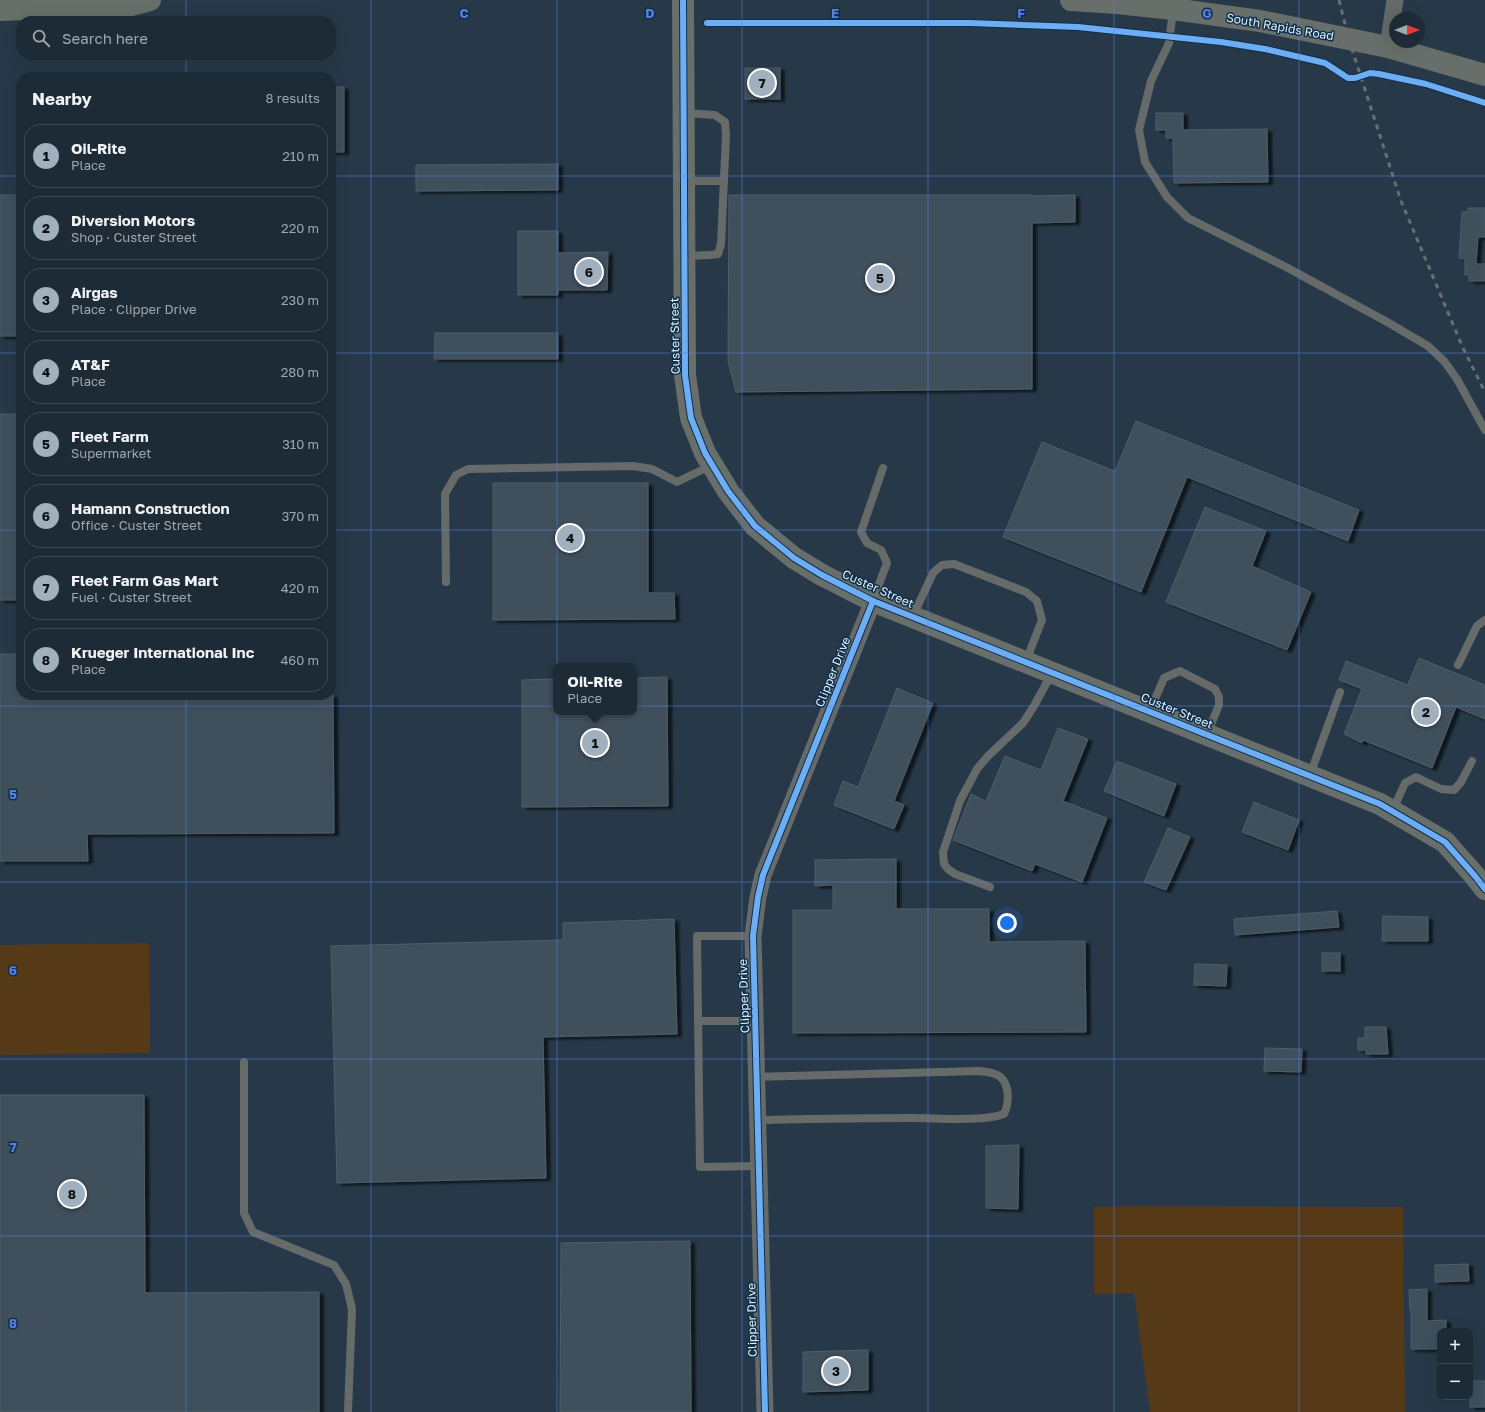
<!DOCTYPE html>
<html lang="en">
<head>
<meta charset="utf-8">
<style>
  :root { --surface:#1d2b36; --page:#25333e; --text:#f1f3f6; --muted:#a0a7ad; --line:#3b4751; --accent:#a0b0be }
  body { margin:0; font-family:"Golos Text",sans-serif; background:var(--page); color:var(--text) }
  .controls { position:absolute; right:12px; bottom:12px; display:grid; overflow:hidden; border-radius:8px; box-shadow:0 4px 16px #0002 }
  .controls button { width:36px; height:36px; display:grid; place-items:center; padding:0; border:0; border-bottom:1px solid var(--line); background:var(--surface); color:var(--text); font:20px sans-serif }
  .compass { position:absolute; left:1389px; top:12px; width:36px; height:36px; border-radius:50%; background:var(--surface); box-shadow:0 4px 16px #0002; rotate:90deg }
  .you { position:absolute; left:1007px; top:923px; width:14px; height:14px; margin:-10px; border:3px solid #fff; border-radius:50%; background:#1a73e8; box-shadow:0 0 0 6px #1a73e833 }
  .badge { display:grid; place-items:center; width:26px; height:26px; border-radius:50%; background:var(--accent); color:#111; font-size:13px; font-weight:700 }
  .pin { position:absolute; translate:-50% -50%; border:2px solid #fff; box-shadow:0 1px 4px #0006 }
  .popup { position:absolute; left:553px; top:663px; width:84px; height:52px; box-sizing:border-box; display:grid; place-content:center; border-radius:8px; background:var(--surface); filter:drop-shadow(0 1px 3px #0005); font-size:13px; white-space:nowrap; color:var(--muted) }
  .popup b { font-size:15px; color:var(--text) }
  .popup::after { content:''; position:absolute; left:50%; top:100%; margin-left:-8px; border:8px solid transparent; border-top-color:var(--surface) }
  .list { margin:0; padding:0; list-style:none }
  h2 { display:flex; justify-content:space-between; align-items:center; height:52px; margin:0; padding:0 16px; font-size:17px }
  h2 small { font-size:13px; font-weight:400; color:var(--muted) }
  .list li { display:grid; grid-template-columns:26px 1fr auto; gap:12px; align-items:center; box-sizing:border-box; height:64px; margin:0 8px 8px; padding:0 8px; border:1px solid var(--line); border-radius:16px }
  .list b { display:block; font-size:15px; white-space:nowrap }
  .list p { margin:0; font-size:13px; white-space:nowrap; color:var(--muted) }
  .list em { font-size:13px; font-style:normal; color:var(--muted) }
  .icon { flex:none; width:22px; height:22px; fill:none; stroke:currentColor; stroke-width:2; stroke-linecap:round; stroke-linejoin:round }
  .map { position:relative; flex:none; width:1485px; height:1412px; overflow:hidden }
  .search { position:absolute; background:var(--surface); box-shadow:0 4px 16px #0002; left:16px; top:16px; width:320px; height:44px; display:flex; align-items:center; gap:10px; box-sizing:border-box; padding:0 14px; border-radius:16px; color:var(--muted); font-size:15px }
  .panel { position:absolute; background:var(--surface); box-shadow:0 4px 16px #0002; left:16px; top:72px; width:320px; height:628px; border-radius:16px }
  .map>svg:first-child { display:block }
  .green { fill:#563a18 }
  .building { fill:#3f505b; stroke:#4d5e69; filter:url(#shadow) }
  .lines { fill:none; stroke-linecap:round; stroke-linejoin:round }
  .lane { stroke:#666b6a; stroke-width:8 }
  .street { stroke:#666b6a; stroke-width:17 }
  .secondary { stroke:#686f6a; stroke-width:22 }
  .rail { stroke:#686f71; stroke-width:3; stroke-dasharray:5 5; stroke-linecap:butt }
  .cycleway-casing { stroke:#0e2f4a; stroke-width:8 }
  .cycleway { stroke:#6dadf4; stroke-width:6 }
  .grid { fill:none; stroke:#587fe3; stroke-width:1; stroke-opacity:0.55 }
  .labels { text-anchor:middle; stroke-width:3; stroke-linejoin:round; paint-order:stroke }
  .street-label { font-size:12px; fill:#e1f0fe; stroke:#0e2f4a }
  .grid-label { font-size:13px; text-anchor:middle; font-weight:bold; fill:#587fe3; stroke:#0e2f4a; stroke-width:3; stroke-linejoin:round; paint-order:stroke }
</style>
</head>
<body>
<div class="map">
<svg width="1485" height="1412" viewBox="0 0 1485 1412">
  <defs>
    <filter id="shadow"><feDropShadow dx="4.5" dy="2.5" stdDeviation="1" flood-color="#0009"/></filter>
  </defs>
  <rect width="100%" height="100%" fill="#273948"/>
  <!-- green -->
  <g class="green">
    <polygon points="149,943 150,1053 0,1055 0,945"/>
    <polygon points="1131,1206 1403,1207 1405,1412 1150,1412 1134,1293 1094,1294 1094,1207"/>
  </g>
  <!-- building -->
  <g class="building">
    <rect x="745" y="68" width="35" height="31"/>
    <rect x="331" y="87" width="13" height="65"/>
    <polygon points="1156,113 1183,113 1183,130 1267,129 1268,182 1174,183 1173,138 1166,138 1166,130 1156,130"/>
    <polygon points="558,164 558,190 416,191 416,165"/>
    <rect x="0" y="195" width="21" height="141"/>
    <polygon points="729,195 1032,195 1032,196 1075,195 1075,222 1032,223 1032,389 736,392 728,361"/>
    <polygon points="1468,208 1485,208 1485,237 1478,237 1476,264 1485,264 1485,281 1469,281 1469,275 1465,275 1465,259 1459,258 1462,212 1468,212"/>
    <polygon points="518,231 558,231 558,253 608,252 607,290 558,290 558,295 518,295"/>
    <polygon points="435,333 558,333 558,359 434,359"/>
    <rect x="0" y="414" width="21" height="186"/>
    <polygon points="1136,421 1359,510 1348,541 1187,477 1141,592 1003,537 1042,442 1115,471"/>
    <polygon points="493,483 648,483 648,593 674,593 675,619 493,620"/>
    <polygon points="1205,507 1266,531 1252,566 1311,592 1287,650 1166,602"/>
    <polygon points="0,654 21,654 21,695 333,695 334,833 87,834 88,861 0,861"/>
    <polygon points="1419,658 1485,685 1485,719 1456,707 1432,768 1363,740 1362,743 1344,734 1362,689 1339,680 1346,661 1408,685"/>
    <polygon points="667,677 668,806 522,807 522,680 556,679 556,712 634,712 634,678"/>
    <polygon points="897,688 933,703 894,801 904,805 894,829 834,805 843,781 858,787"/>
    <polygon points="1058,728 1088,739 1063,801 1107,818 1082,882 1035,864 1032,871 953,840 971,794 986,801 1005,756 1041,770"/>
    <polygon points="1117,761 1176,784 1164,816 1104,791"/>
    <polygon points="1254,802 1299,820 1288,850 1242,832"/>
    <polygon points="1168,828 1190,837 1166,890 1144,882"/>
    <polygon points="896,859 896,909 989,909 989,942 1085,941 1086,1032 793,1033 793,910 833,910 833,885 815,886 815,860"/>
    <polygon points="1337,911 1339,927 1235,935 1234,919"/>
    <polygon points="1383,916 1428,917 1428,941 1382,941"/>
    <polygon points="674,919 677,1034 543,1037 546,1178 337,1183 331,946 563,940 563,923"/>
    <rect x="1322" y="953" width="18" height="18"/>
    <polygon points="1195,964 1227,965 1226,986 1194,985"/>
    <polygon points="1365,1027 1386,1027 1388,1054 1366,1054 1366,1050 1358,1050 1358,1038 1365,1038"/>
    <polygon points="1265,1048 1302,1049 1301,1072 1264,1071"/>
    <polygon points="0,1095 144,1095 145,1293 319,1292 319,1412 0,1412"/>
    <polygon points="1019,1145 1018,1209 986,1208 986,1146"/>
    <polygon points="690,1241 691,1412 560,1412 561,1243"/>
    <polygon points="1468,1264 1469,1281 1435,1282 1435,1265"/>
    <polygon points="1427,1289 1427,1321 1446,1320 1446,1331 1440,1331 1440,1349 1411,1349 1411,1310 1410,1310 1409,1290"/>
    <polygon points="868,1350 868,1390 803,1392 803,1352"/>
    <rect x="1470" y="1381" width="15" height="26"/>
  </g>
  <g class="lines">
    <!-- lane -->
    <g class="lane">
      <polyline points="1173,10 1169,43 1151,81 1139,130 1145,162 1167,197 1188,218 1286,267 1389,323 1428,346 1444,361 1457,379 1485,430"/>
      <polyline points="684,113 715,115 725,122 726,135 721,244 718,254 710,255 685,256"/>
      <polyline points="685,181 724,181"/>
      <polyline points="446,582 445,494 456,475 468,469 633,466 652,469 677,482 712,465"/>
      <polyline points="873,600 887,563 881,550 867,543 861,532 883,468"/>
      <polyline points="913,616 933,573 942,565 954,564 1026,592 1037,601 1042,620 1026,661"/>
      <polyline points="1458,665 1477,626 1485,620"/>
      <polyline points="1150,711 1164,678 1180,671 1215,689 1219,697 1219,705 1207,734"/>
      <polyline points="1310,775 1340,692"/>
      <polyline points="1393,810 1405,783 1416,777 1441,789 1454,790 1461,782 1472,761"/>
      <polyline points="990,887 955,874 948,869 944,864 943,852 960,801 977,769 988,756 1023,723 1034,706 1052,673"/>
      <polyline points="753,936 697,936 700,1167 760,1166"/>
      <polyline points="698,1021 756,1021"/>
      <polyline points="244,1062 244,1213 253,1232 334,1265 346,1284 352,1309 348,1412"/>
      <path d="M 757,1077 L 979,1071 C 984,1072 990,1072 995,1074 C 1010,1079 1010,1102 1004,1114 C 982,1122 938,1118 913,1118 C 862,1118 810,1119 759,1120"/>
    </g>
    <!-- street -->
    <g class="street">
      <polyline points="1388,47 1395,0"/>
      <polyline points="765,1412 753,936 758,897 763,875 873,601"/>
    </g>
    <!-- secondary -->
    <g class="secondary">
      <polyline points="683,0 685,375 691,418 705,453 728,491 755,526 794,558 822,575 873,601 1380,804 1445,842 1475,876 1485,889"/>
      <polyline points="1071,0 1117,3 1173,9 1260,21 1388,47 1485,75"/>
      <polyline points="0,10 131,5 150,0"/>
    </g>
    <!-- rail -->
    <polyline class="rail" points="1339,0 1349,40 1401,201 1463,348 1485,392"/>
    <!-- cycleway casing -->
    <g class="cycleway-casing">
      <g id="cycleway">
        <polyline points="683,0 685,375 691,418 705,453 728,491 755,526 794,558 822,575 873,601 1380,804 1445,842 1475,876 1485,889"/>
        <polyline points="707,23 970,23 1078,27 1221,42 1265,49 1325,63 1348,78 1355,78 1370,73 1379,74 1426,84 1485,103"/>
        <polyline points="765,1412 753,936 758,897 763,875 873,601"/>
      </g>
    </g>
    <!-- cycleway -->
    <use href="#cycleway" class="cycleway"/>
  </g>
  <!-- grid -->
  <path class="grid" d="M 186,0 L 186,21M 371,0 L 371,1412M 557,0 L 557,1412M 742,0 L 742,1412M 928,0 L 928,1412M 1114,0 L 1114,1412M 1299,0 L 1299,1412M 186,55 L 186,77M 0,176 L 21,176M 331,176 L 1485,176M 0,353 L 21,353M 331,353 L 1485,353M 0,530 L 21,530M 331,530 L 1485,530M 186,695 L 186,1412M 0,706 L 1485,706M 0,882 L 1485,882M 0,1059 L 1485,1059M 0,1236 L 1485,1236"/>
  <g class="labels">
    <!-- street labels -->
    <g class="street-label">
      <text transform="translate(1280 27) rotate(10)" y="4">South Rapids Road</text>
      <text transform="translate(675 336) rotate(-91)" y="4">Custer Street</text>
      <text transform="translate(878 589) rotate(24)" y="4">Custer Street</text>
      <text transform="translate(833 672) rotate(-68)" y="4">Clipper Drive</text>
      <text transform="translate(1177 711) rotate(22)" y="4">Custer Street</text>
      <text transform="translate(744 996) rotate(-92)" y="4">Clipper Drive</text>
      <text transform="translate(752 1320) rotate(-91)" y="4">Clipper Drive</text>
    </g>
  </g>
  <g class="grid-label">
    <text x="464" y="18">C</text>
    <text x="650" y="18">D</text>
    <text x="835" y="18">E</text>
    <text x="1021" y="18">F</text>
    <text x="1207" y="18">G</text>
    <text x="13" y="799">5</text>
    <text x="13" y="975">6</text>
    <text x="13" y="1152">7</text>
    <text x="13" y="1328">8</text>
  </g>
</svg>
<div class="controls">
<button>+</button>
<button>−</button>
</div>
<svg class="compass" viewBox="-18 -18 36 36"><path d="M0-13l5 13h-10z" fill="#e53935"/><path d="M0 13l5-13h-10z" fill="#a0a7ad"/></svg>
<div class="you"></div>
<div class="pin badge" style="left:595px;top:743px">1</div>
<div class="popup"><b>Oil-Rite</b>Place</div>
<div class="pin badge" style="left:1426px;top:712px">2</div>
<div class="pin badge" style="left:836px;top:1371px">3</div>
<div class="pin badge" style="left:570px;top:538px">4</div>
<div class="pin badge" style="left:880px;top:278px">5</div>
<div class="pin badge" style="left:589px;top:272px">6</div>
<div class="pin badge" style="left:762px;top:83px">7</div>
<div class="pin badge" style="left:72px;top:1194px">8</div>
<div class="search"><svg class="icon" aria-label="search" viewBox="0 0 24 24"><circle cx="10" cy="10" r="6"/><path d="M15 15l6 6"/></svg>Search here</div>
<section class="panel">
<h2>Nearby<small>8 results</small></h2>
<ul class="list">
<li><span class="badge">1</span><div><b>Oil-Rite</b><p>Place</p></div><em>210 m</em></li>
<li><span class="badge">2</span><div><b>Diversion Motors</b><p>Shop · Custer Street</p></div><em>220 m</em></li>
<li><span class="badge">3</span><div><b>Airgas</b><p>Place · Clipper Drive</p></div><em>230 m</em></li>
<li><span class="badge">4</span><div><b>AT&amp;F</b><p>Place</p></div><em>280 m</em></li>
<li><span class="badge">5</span><div><b>Fleet Farm</b><p>Supermarket</p></div><em>310 m</em></li>
<li><span class="badge">6</span><div><b>Hamann Construction</b><p>Office · Custer Street</p></div><em>370 m</em></li>
<li><span class="badge">7</span><div><b>Fleet Farm Gas Mart</b><p>Fuel · Custer Street</p></div><em>420 m</em></li>
<li><span class="badge">8</span><div><b>Krueger International Inc</b><p>Place</p></div><em>460 m</em></li>
</ul>
</section>
</div>
</body>
</html>
